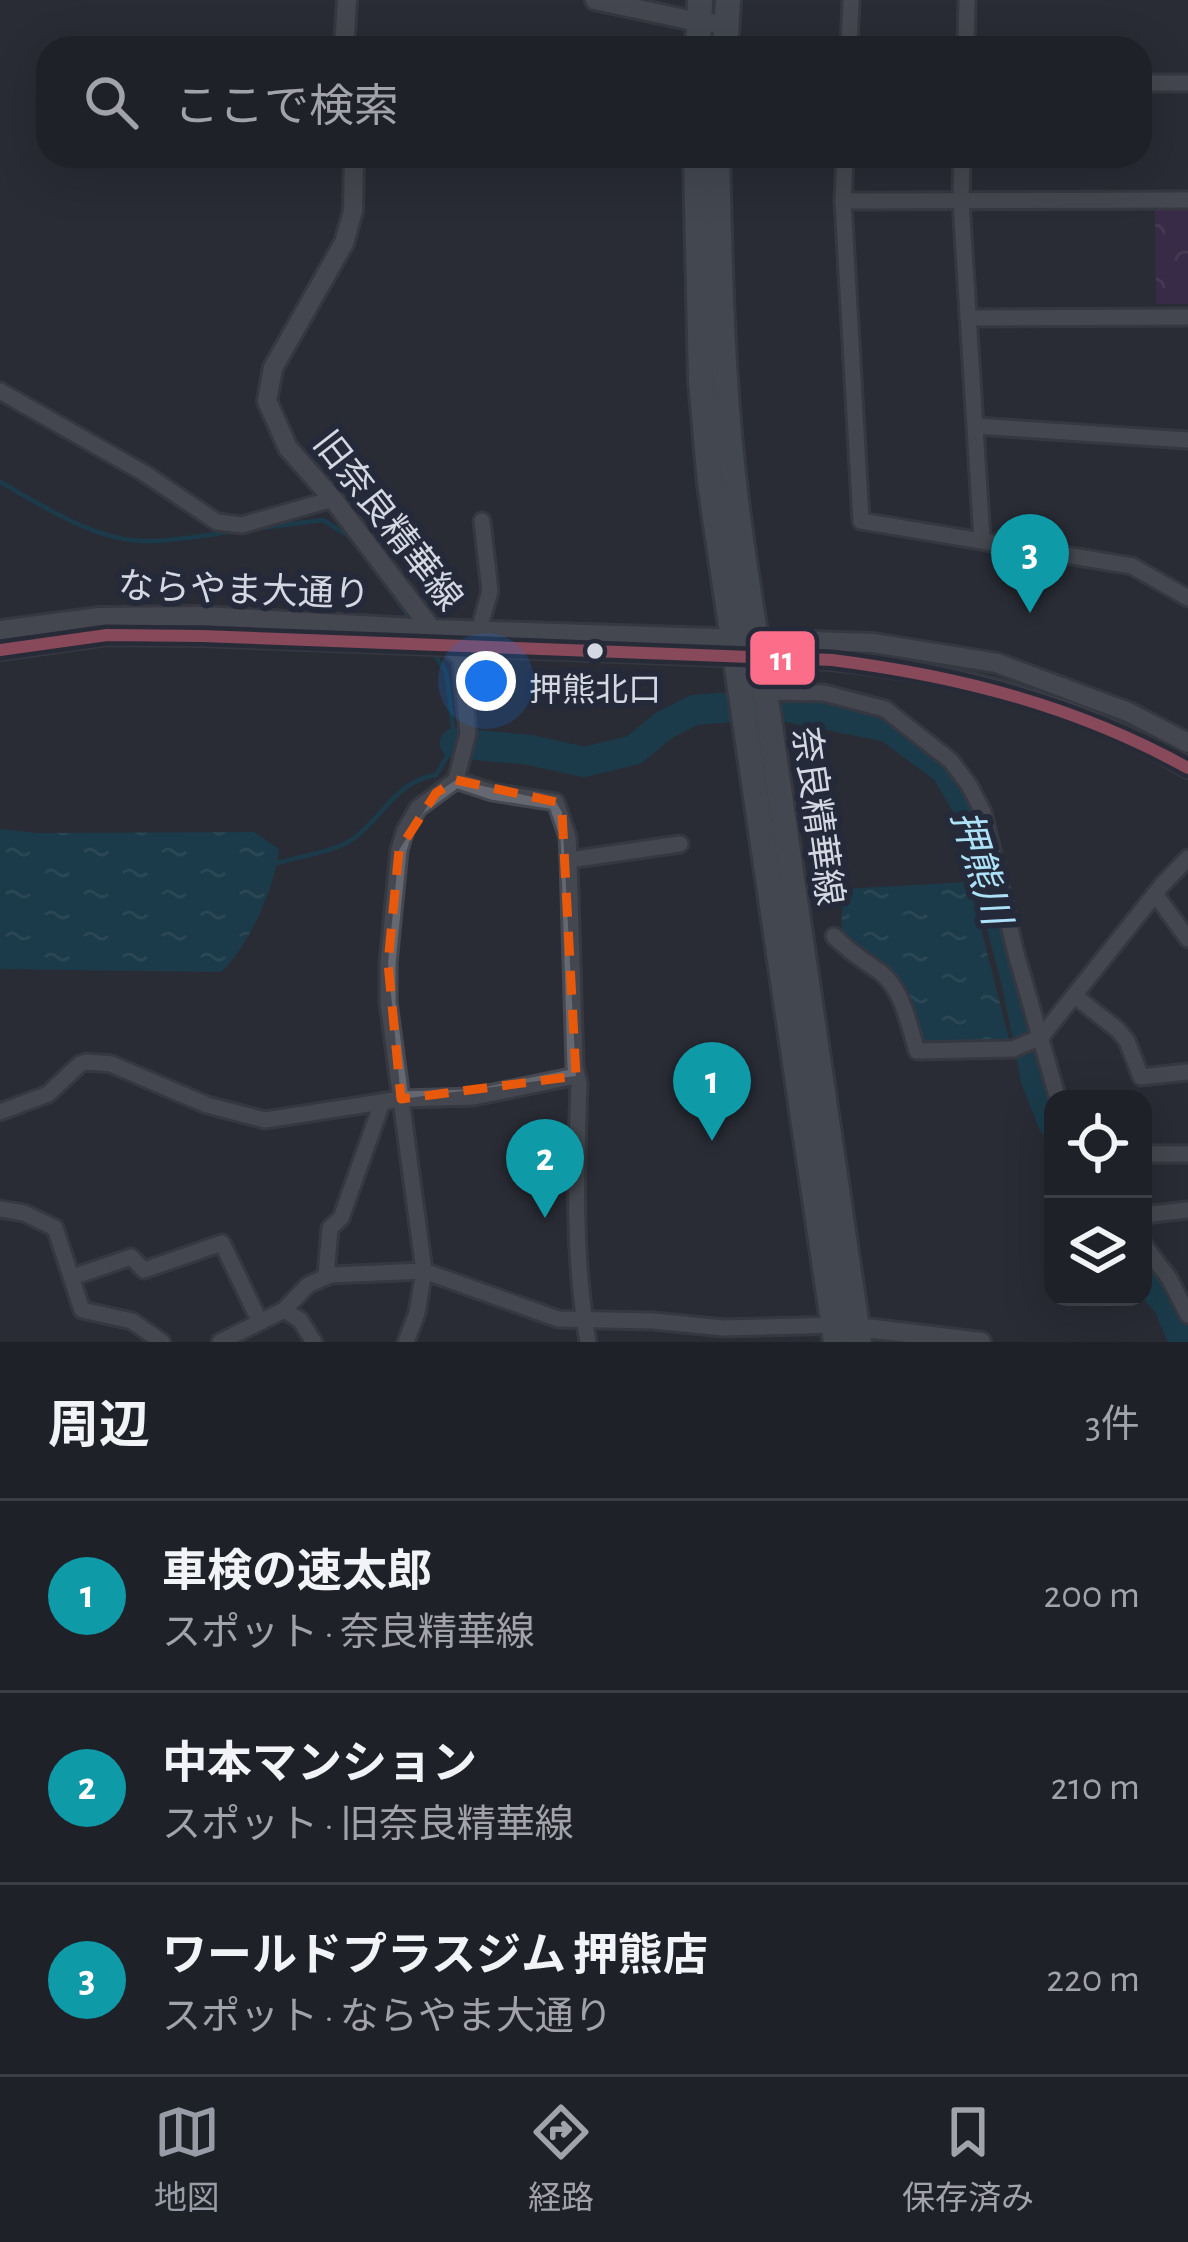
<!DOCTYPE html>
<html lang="ja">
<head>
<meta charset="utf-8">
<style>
  :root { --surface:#1f2128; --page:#272930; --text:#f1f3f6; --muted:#a1a3a8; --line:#3c3e45; --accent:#989ca6 }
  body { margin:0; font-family:"Alegreya Sans","Noto Sans JP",sans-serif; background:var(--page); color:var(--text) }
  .controls { position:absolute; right:36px; bottom:36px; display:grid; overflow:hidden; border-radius:24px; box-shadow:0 12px 48px #0002 }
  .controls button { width:108px; height:108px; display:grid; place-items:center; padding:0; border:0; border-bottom:3px solid var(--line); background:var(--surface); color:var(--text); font:60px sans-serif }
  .you { position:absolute; left:486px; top:681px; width:42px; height:42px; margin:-30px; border:9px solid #fff; border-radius:50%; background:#1a73e8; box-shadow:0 0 0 18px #1a73e833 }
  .badge { display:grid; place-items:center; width:78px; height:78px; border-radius:50%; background:var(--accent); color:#fff; font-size:39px; font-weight:700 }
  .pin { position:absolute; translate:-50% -99px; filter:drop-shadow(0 3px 6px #0008) }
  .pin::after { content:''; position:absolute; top:63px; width:42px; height:36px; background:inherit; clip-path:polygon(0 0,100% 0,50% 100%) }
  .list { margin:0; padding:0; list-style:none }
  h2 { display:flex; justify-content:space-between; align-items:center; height:156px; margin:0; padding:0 48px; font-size:51px }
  h2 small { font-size:39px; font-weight:400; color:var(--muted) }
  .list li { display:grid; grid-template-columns:78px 1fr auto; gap:36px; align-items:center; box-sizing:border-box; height:192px; padding:0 48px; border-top:3px solid var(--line) }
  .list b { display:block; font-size:45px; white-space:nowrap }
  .list p { margin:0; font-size:39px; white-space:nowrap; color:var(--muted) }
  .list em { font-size:39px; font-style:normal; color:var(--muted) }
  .icon { flex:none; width:66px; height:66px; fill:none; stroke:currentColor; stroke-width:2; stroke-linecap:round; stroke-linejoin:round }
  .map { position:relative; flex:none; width:1188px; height:1342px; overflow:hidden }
  .search { position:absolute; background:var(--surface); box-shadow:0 12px 48px #0002; left:36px; right:36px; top:36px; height:132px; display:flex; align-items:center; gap:30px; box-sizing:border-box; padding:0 42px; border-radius:36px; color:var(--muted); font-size:45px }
  .sheet { height:732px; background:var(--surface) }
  nav { display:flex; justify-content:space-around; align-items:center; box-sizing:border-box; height:168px; border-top:3px solid var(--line); background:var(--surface); font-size:33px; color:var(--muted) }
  nav a { display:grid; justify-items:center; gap:6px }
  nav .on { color:var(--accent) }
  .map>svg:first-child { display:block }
  .forest { fill:url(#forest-crowns) }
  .water { fill:url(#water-ripples) }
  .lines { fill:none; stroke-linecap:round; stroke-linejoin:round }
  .stream { stroke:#0b4e64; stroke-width:4.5 }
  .river { stroke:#0b4e64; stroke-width:30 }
  .minor-casing { stroke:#454850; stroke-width:21 }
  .tertiary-casing { stroke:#454850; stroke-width:24 }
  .primary-casing { stroke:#454850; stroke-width:30 }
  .minor { stroke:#656870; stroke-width:15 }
  .tertiary { stroke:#656870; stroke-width:18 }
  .primary { stroke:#626872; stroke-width:24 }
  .bus-1-casing { stroke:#242a3a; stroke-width:21 }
  .bus-1 { stroke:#fb6d88; stroke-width:12 }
  .marked { fill:none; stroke:#e8590c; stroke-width:9; stroke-dasharray:24 15; stroke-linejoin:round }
  .bus-dot { fill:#d4d8e3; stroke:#242a3a; stroke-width:4.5 }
  .labels { text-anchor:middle; stroke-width:12; stroke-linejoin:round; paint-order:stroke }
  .bus-label { font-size:33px; fill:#d4d8e3; stroke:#242a3a }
  .street-label { font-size:36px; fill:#d4d8e3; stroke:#242a3a }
  .water-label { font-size:39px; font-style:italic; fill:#ade1f8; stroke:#242a3a }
  .line-badge { stroke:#242a3a; stroke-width:4.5 }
  .badge-label { font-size:33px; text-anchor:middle; font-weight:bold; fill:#fff }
</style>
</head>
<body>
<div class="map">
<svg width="1188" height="1342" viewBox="0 0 1188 1342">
  <defs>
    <pattern id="forest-crowns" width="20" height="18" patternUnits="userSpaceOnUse" patternTransform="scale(3)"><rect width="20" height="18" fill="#4a2b5d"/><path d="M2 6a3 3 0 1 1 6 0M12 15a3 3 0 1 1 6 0" fill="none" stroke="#634974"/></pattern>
    <pattern id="water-ripples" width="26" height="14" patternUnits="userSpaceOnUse" patternTransform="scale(3)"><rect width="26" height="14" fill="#0b4e64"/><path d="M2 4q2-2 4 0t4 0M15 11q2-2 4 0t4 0" fill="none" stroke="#2e677a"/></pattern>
  </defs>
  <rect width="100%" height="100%" fill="#292c35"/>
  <!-- forest -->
  <polygon class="forest" points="1155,207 1188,207 1188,304 1156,304"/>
  <!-- water -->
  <g class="water">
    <path d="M 0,829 L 38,833 L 254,832 L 279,849 C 276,885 248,948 221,972 L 0,969 Z"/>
    <path d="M 969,882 L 1009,1039 L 924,1043 C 915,1020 908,988 890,970 C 875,957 856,949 841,934 L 843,889 Z"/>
  </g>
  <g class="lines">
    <!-- stream -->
    <g class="stream">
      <path d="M 0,482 C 42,505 90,538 140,541 C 171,542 205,535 236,531"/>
      <polyline points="253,529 323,520 355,540"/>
      <polyline points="375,569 410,619"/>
      <path d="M 278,863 C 300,856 334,852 353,839 C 384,817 394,782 436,775 L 455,743 L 446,671 L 433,653"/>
    </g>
    <!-- river -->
    <g class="river">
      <polyline points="455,743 530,750 584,762 634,750 663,726 694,710 772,704 888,727 946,770 972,815 1017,984 1036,1080 1053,1123"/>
      <polyline points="1143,1276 1168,1304 1184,1342"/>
    </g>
    <!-- minor casing -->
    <g class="minor-casing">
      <g id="minor">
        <polyline points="849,48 851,0"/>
        <polyline points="966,48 967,0"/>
        <polyline points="1140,83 1188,83"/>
        <polyline points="845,156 843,201 861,521 1132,566 1188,598"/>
        <polyline points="962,156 961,201 982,540"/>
        <polyline points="843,201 1188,200"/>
        <polyline points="968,318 1188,317"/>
        <polyline points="0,391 144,473 217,522 242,525 333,499"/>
        <polyline points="975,426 1188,440"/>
        <polyline points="479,630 490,591 482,521"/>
        <polyline points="765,692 824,693 885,709 951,761 969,785 983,812 1015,950 1058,1099"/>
        <polyline points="456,780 492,792 556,802 568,837 569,860 680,844"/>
        <path d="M 569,860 L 575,1066 L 579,1084 C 576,1171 573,1257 588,1342"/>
        <polyline points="1155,894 1188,939"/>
        <path d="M 834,936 C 849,952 863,960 880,972 C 903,989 909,1026 917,1051 L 1013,1049 L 1041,1037 L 1163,884 L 1188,858"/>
        <polyline points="1076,997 1118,1030 1127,1041 1141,1077 1188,1072"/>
        <polyline points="0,1112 48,1094 80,1064 87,1062 111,1064 207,1105 265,1120 401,1099 474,1097 576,1076"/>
        <polyline points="1143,1154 1188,1154"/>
        <polyline points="0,1209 24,1213 55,1228 82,1310 132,1321 162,1342"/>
        <polyline points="1143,1215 1188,1210"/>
        <polyline points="1143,1244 1169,1278 1188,1315"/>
        <polyline points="73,1277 131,1257 144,1270 222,1243 259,1320"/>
        <polyline points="326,1277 330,1228 341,1218 382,1103"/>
        <polyline points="284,1310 300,1320 314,1342"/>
        <polyline points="220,1342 284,1310 308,1285 330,1275 424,1271 558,1319 653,1321 724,1328 841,1325"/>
        <polyline points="406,1342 417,1313 424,1271 388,1002 388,963 399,850 405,830 418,808 456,780 468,733 461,659 449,648"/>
      </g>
    </g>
    <!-- tertiary casing -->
    <g class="tertiary-casing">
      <g id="tertiary">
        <polyline points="595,0 698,22 727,24"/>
        <polyline points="344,48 347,0"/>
        <polyline points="354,156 353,211 344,243 273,368 267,401 288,448 333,499 433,631"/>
        <polyline points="0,630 99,617 202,616 431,629 873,643 997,663 1128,712 1188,743"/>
        <path d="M 0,650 L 107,635 L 202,636 L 832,660 C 956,673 1080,703 1188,768"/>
        <polyline points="857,1327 981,1342"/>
      </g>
    </g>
    <!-- primary casing -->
    <g class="primary-casing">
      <g id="primary">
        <polyline points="698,48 700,0"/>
        <polyline points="725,48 728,0"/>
        <polyline points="696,156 701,381 710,483 836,1342"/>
        <path d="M 717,156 C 719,230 720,305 725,379 C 731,484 747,588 765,692 L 859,1342"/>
      </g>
    </g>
    <!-- minor -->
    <use href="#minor" class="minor"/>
    <!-- tertiary -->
    <use href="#tertiary" class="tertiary"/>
    <!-- primary -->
    <use href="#primary" class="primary"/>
    <!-- bus-1 casing -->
    <g class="bus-1-casing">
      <path id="bus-1" d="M 0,650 L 107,635 L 202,636 L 832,660 C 959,676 1076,706 1188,768"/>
    </g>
    <!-- bus-1 -->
    <use href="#bus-1" class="bus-1"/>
  </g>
  <!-- marked area -->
  <path d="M0 0H1188V1342H0ZM 456,780 L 556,802 L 562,812 L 576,1076 L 401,1099 L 388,963 L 399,850 L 436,793 Z" fill="#292c35" fill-opacity=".55" fill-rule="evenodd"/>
  <path class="marked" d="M 456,780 L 556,802 L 562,812 L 576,1076 L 401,1099 L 388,963 L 399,850 L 436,793 Z"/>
  <!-- markers -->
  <circle class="bus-dot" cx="595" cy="651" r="10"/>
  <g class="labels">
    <!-- bus labels -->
    <g class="bus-label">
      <text x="595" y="701">押熊北口</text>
    </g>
    <!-- street labels -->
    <g class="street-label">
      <text transform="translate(389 520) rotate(52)" y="13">旧奈良精華線</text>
      <text transform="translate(244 589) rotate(2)" y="13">ならやま大通り</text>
      <text transform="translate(819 816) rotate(82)" y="13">奈良精華線</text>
    </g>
    <!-- water labels -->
    <g class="water-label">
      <text transform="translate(982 867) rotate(73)" y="14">押熊川</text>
    </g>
  </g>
  <rect class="line-badge" x="748" y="629" width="69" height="58" rx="12" fill="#fb6d88"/>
  <g class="badge-label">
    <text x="782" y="670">11</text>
  </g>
</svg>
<div class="controls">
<button><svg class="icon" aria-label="locate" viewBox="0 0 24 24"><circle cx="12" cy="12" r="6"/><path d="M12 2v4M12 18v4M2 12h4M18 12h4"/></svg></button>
<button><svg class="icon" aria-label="layers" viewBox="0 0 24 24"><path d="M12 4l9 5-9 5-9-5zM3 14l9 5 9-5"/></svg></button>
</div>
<div class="you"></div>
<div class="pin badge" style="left:712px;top:1141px;background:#0f9aa8">1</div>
<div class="pin badge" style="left:545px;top:1218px;background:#0f9aa8">2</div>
<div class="pin badge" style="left:1030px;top:613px;background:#0f9aa8">3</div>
<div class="search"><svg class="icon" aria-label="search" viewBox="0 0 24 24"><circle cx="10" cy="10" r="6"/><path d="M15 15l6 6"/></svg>ここで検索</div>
</div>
<section class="sheet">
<h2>周辺<small>3件</small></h2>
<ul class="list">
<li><span class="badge" style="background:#0f9aa8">1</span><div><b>車検の速太郎</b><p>スポット · 奈良精華線</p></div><em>200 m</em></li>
<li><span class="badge" style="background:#0f9aa8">2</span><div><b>中本マンション</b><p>スポット · 旧奈良精華線</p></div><em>210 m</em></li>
<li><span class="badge" style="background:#0f9aa8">3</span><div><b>ワールドプラスジム 押熊店</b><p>スポット · ならやま大通り</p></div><em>220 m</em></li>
</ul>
</section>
<nav>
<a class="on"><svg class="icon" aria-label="map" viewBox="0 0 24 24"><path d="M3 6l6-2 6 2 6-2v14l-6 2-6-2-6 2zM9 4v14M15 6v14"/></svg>地図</a>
<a><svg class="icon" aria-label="directions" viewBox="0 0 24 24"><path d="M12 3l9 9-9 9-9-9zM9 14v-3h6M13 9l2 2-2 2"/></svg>経路</a>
<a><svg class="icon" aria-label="saved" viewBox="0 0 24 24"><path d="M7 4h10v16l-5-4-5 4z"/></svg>保存済み</a>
</nav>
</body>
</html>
